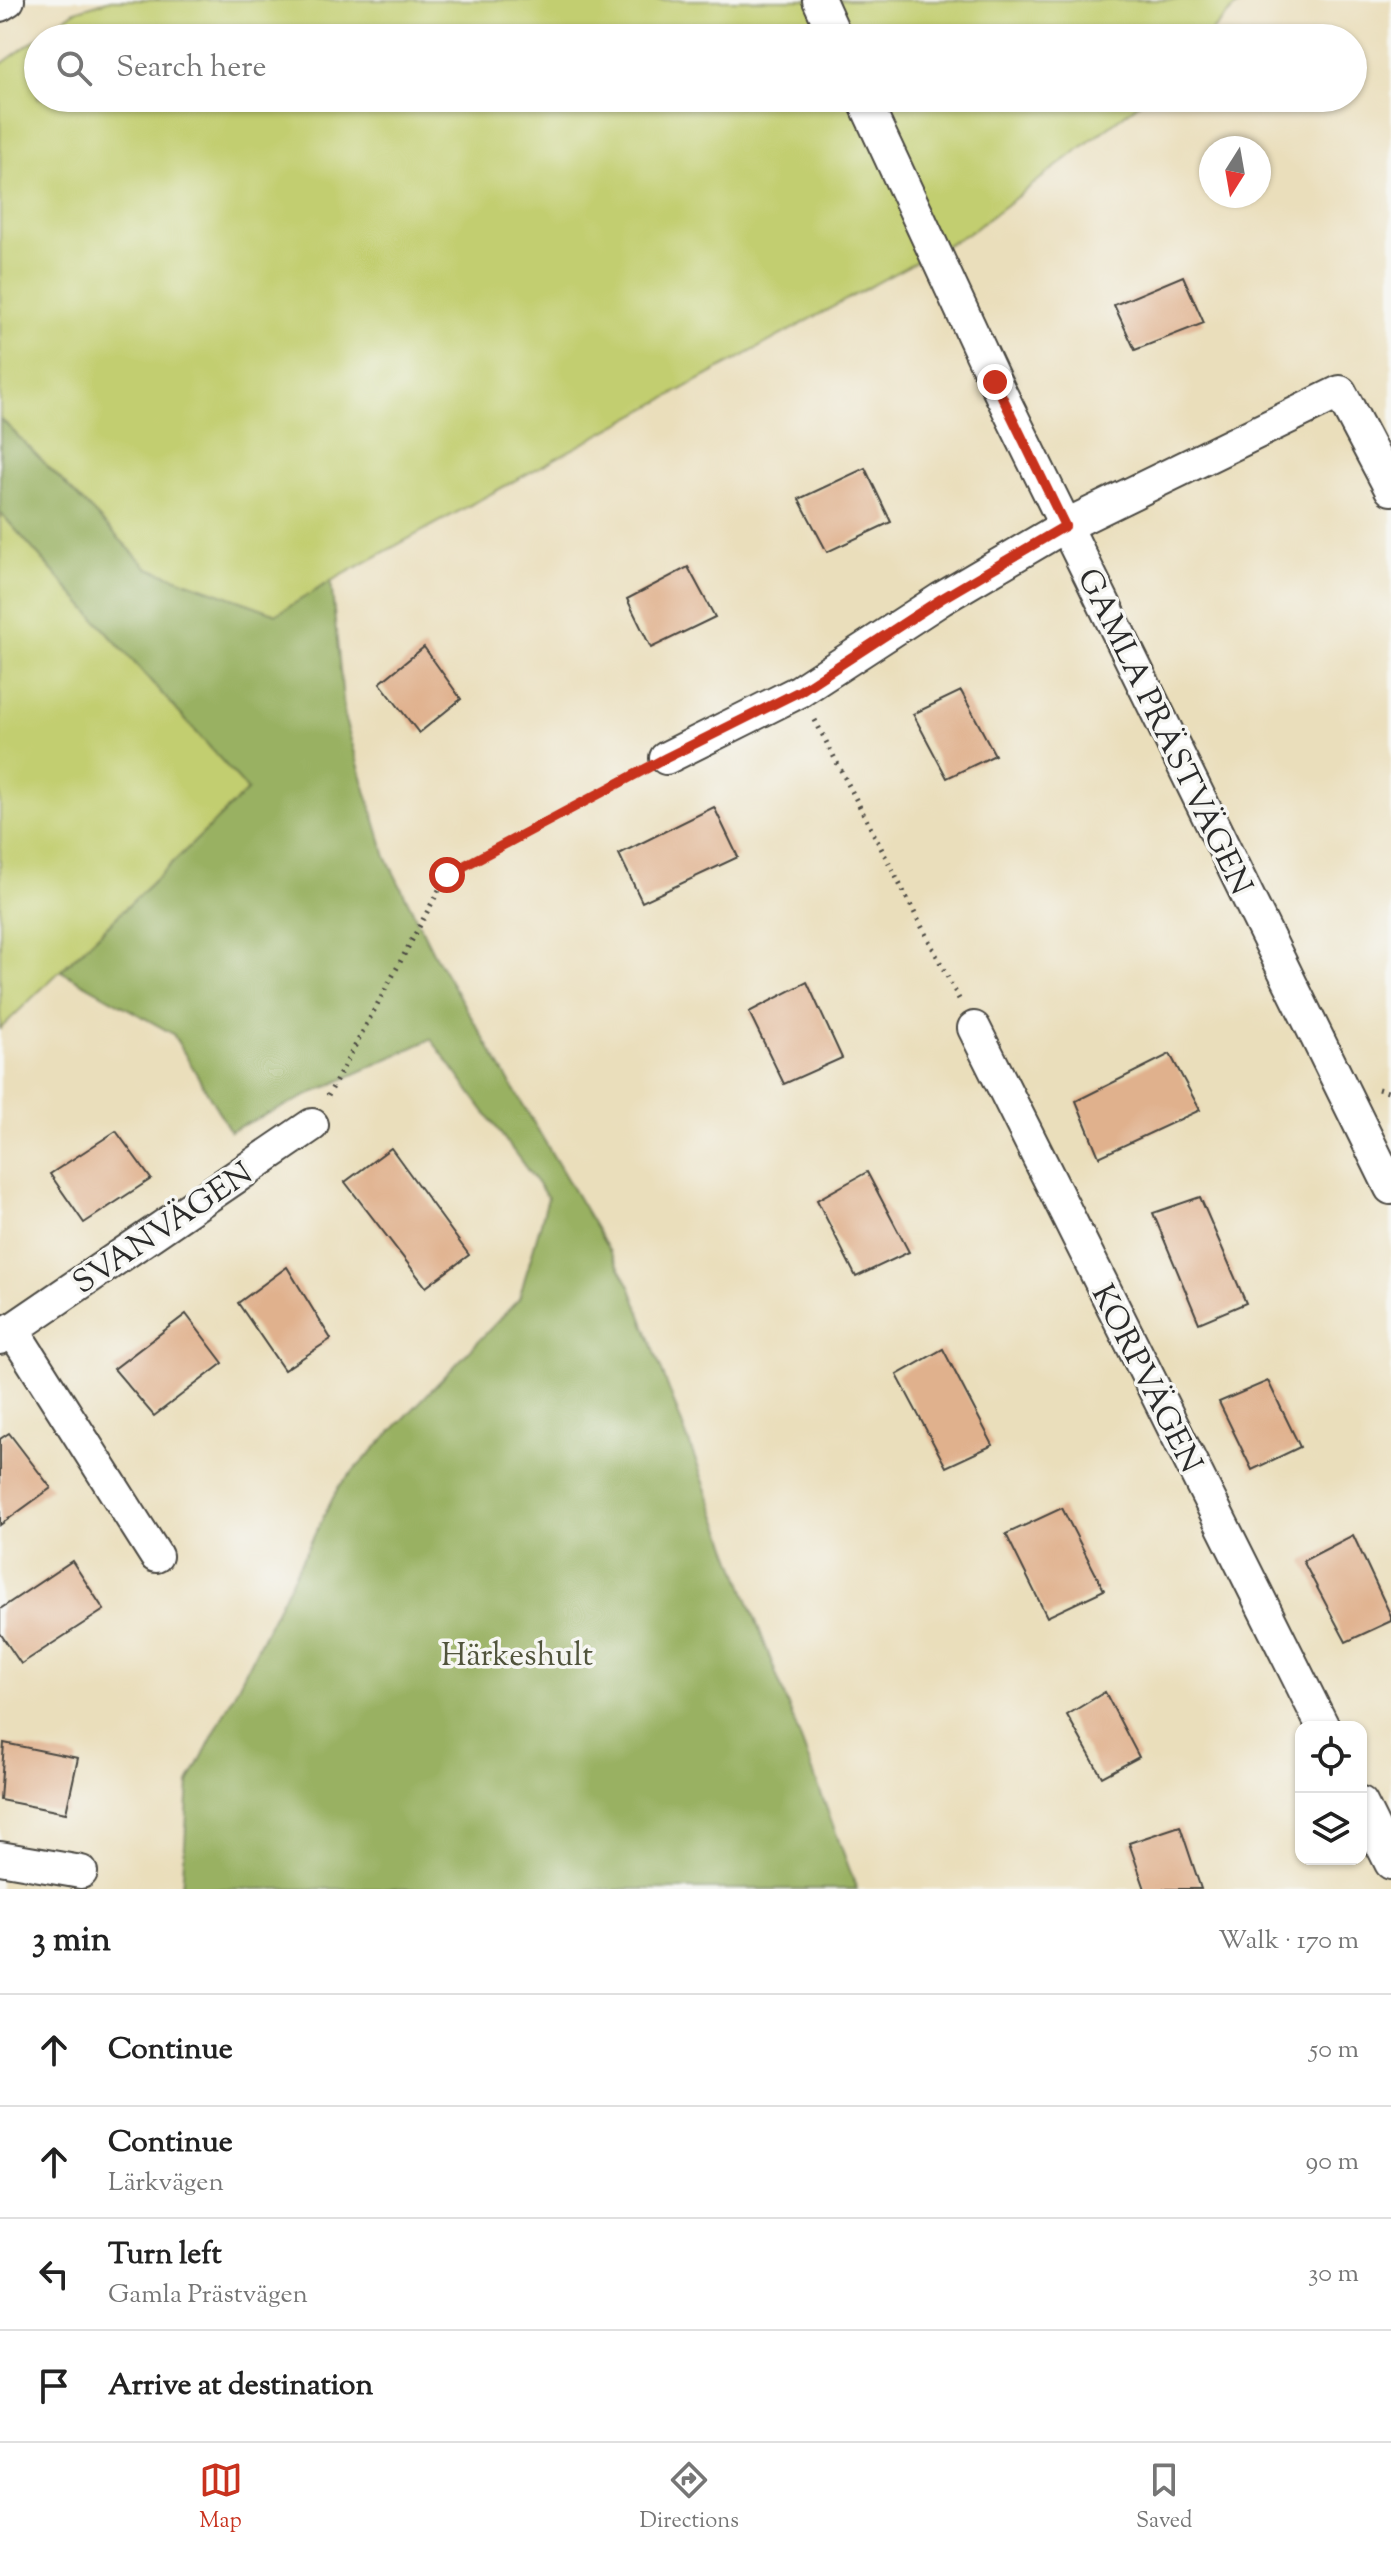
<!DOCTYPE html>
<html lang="en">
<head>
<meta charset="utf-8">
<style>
  :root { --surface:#fff; --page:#f6f6f6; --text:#222; --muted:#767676; --line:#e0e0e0; --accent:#c8321e }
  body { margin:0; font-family:"Sorts Mill Goudy",serif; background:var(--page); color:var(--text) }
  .controls { position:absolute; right:24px; bottom:24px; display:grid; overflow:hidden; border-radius:16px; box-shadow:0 2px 6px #0004 }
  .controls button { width:72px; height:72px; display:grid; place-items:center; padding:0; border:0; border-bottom:2px solid var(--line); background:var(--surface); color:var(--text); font:40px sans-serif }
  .compass { position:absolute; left:1199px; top:136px; width:72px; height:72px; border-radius:50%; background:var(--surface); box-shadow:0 2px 6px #0004; rotate:191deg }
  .stop { position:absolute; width:24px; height:24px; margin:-18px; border:6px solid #c8321e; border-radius:50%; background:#fff }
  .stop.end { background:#c8321e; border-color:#fff; box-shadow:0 2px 8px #0008 }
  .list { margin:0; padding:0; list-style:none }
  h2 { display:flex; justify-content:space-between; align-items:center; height:104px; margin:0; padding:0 32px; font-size:34px }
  h2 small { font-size:26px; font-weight:400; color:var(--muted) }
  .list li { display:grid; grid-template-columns:52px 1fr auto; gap:24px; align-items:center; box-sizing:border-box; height:112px; padding:0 32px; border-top:2px solid var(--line) }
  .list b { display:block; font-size:30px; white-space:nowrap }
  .list p { margin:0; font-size:26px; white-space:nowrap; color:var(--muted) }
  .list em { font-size:26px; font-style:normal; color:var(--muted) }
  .icon { flex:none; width:44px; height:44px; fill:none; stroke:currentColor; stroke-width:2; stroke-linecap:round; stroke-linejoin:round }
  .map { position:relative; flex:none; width:1391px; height:1889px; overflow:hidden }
  .search { position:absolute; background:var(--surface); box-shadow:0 2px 6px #0004; left:24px; right:24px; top:24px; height:88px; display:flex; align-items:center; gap:20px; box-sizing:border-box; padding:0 28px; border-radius:44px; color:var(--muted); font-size:30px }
  .sheet { height:552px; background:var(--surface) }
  nav { display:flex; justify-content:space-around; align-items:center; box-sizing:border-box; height:112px; border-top:2px solid var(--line); background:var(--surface); font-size:22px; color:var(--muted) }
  nav a { display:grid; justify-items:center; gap:4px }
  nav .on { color:var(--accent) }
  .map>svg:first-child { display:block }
  .green { fill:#c2ce70; stroke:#767c4e; stroke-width:2 }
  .forest { fill:#99b162; stroke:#626e46; stroke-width:2 }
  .building { fill:#e0b18d }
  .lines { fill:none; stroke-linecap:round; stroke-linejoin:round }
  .minor-casing { stroke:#484641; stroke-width:36 }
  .path { stroke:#484641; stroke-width:5; stroke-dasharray:2 6; stroke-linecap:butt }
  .minor { stroke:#fff; stroke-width:32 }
  .route { stroke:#c8321e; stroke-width:10 }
  .labels { text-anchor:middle; stroke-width:7; stroke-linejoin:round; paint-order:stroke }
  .street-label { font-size:32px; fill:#2b2b2b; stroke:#f6f6f2 }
  .park-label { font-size:32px; fill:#51543c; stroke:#f6f6f2 }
</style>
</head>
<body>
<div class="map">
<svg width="1391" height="1889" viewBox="0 0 1391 1889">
  <rect width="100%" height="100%" fill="#f6f6f2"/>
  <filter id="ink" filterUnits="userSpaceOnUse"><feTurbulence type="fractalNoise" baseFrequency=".0125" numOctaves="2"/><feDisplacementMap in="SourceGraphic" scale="16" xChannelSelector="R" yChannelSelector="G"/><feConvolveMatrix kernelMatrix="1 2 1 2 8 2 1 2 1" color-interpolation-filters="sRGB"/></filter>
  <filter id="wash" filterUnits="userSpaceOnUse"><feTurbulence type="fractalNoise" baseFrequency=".006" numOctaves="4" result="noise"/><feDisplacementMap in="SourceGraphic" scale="32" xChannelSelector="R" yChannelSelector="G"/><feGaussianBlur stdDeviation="1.8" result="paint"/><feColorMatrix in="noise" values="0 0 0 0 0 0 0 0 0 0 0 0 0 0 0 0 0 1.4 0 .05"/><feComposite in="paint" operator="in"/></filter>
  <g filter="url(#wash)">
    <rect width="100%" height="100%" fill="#eadebb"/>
    <!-- green -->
    <g class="green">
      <polygon points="111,0 1264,0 1236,6 1205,38 38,38 38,98 1146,98 972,231 331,581 277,614 148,568 0,418 0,65 75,11"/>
      <polygon points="0,512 248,790 0,1029"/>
    </g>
    <!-- forest -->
    <polygon class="forest" points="0,418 148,568 277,614 331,581 345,720 386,857 434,954 630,1286 857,1889 182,1889 189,1783 339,1486 519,1299 548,1198 431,1039 230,1131 173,1034 61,971 248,790 0,512"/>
    <g id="blocks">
      <!-- building -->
      <g class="building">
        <polygon points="1183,276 1204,323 1135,350 1114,305"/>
        <polygon points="865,468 891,522 827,552 799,499"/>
        <polygon points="688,567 715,617 651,648 627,599"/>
        <polygon points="424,647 461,699 419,733 380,683"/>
        <polygon points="961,691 995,755 947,778 913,714"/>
        <polygon points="714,807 738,857 642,902 619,854"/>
        <polygon points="807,982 842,1058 784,1084 749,1012"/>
        <polygon points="1170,1054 1200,1110 1099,1157 1076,1101"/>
        <polygon points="116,1131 151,1179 84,1223 50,1174"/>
        <polygon points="391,1148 469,1255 426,1287 345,1182"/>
        <polygon points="867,1172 909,1252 856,1277 817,1200"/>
        <polygon points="1200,1197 1246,1303 1199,1323 1153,1213"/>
        <polygon points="287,1267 331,1339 284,1370 238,1303"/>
        <polygon points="186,1314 223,1363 154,1416 114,1369"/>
        <polygon points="943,1349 993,1445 946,1467 897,1375"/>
        <polygon points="1268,1381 1300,1447 1252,1470 1219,1402"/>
        <polygon points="9,1433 51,1488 0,1525 0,1439"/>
        <polygon points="1062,1508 1104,1590 1047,1617 1006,1534"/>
        <polygon points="1353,1535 1391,1616 1391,1621 1346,1642 1303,1561"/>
        <polygon points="72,1561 104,1610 21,1664 0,1633 0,1609"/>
        <polygon points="1105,1692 1139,1757 1102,1777 1067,1715"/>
        <polygon points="4,1743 78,1758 66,1813 0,1800"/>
        <polygon points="1180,1826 1201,1889 1145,1889 1129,1843"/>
      </g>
    </g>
  </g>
  <g filter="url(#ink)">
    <use href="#blocks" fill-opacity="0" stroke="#484641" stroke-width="2"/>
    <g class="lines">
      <!-- minor casing -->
      <g class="minor-casing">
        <g id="minor">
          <polyline points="819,0 836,38"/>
          <polyline points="0,5 8,0"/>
          <polyline points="863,98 995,382 1391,1188"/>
          <polyline points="666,758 800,691 941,599 1065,526 1340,392 1391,489"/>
          <polyline points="974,1028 1323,1727"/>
          <polyline points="12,1329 156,1556"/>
          <polyline points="0,1338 312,1125"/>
          <polyline points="1361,1803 1391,1863"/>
          <polyline points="0,1858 81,1872"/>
        </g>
      </g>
      <!-- path -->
      <g class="path">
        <polyline points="815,720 959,999"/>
        <polyline points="1378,1089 1391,1093"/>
        <polyline points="328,1096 447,875 637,773"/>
      </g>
      <!-- minor -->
      <use href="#minor" class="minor"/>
    </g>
  </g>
  <g class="lines" filter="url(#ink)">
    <!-- route -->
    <polyline class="route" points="447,875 666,758 800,691 941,599 1065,526 995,382"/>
  </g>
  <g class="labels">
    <!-- street labels -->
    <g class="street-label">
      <text transform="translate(1166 731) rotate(64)" y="11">GAMLA PRÄSTVÄGEN</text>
      <text transform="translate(162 1227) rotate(-34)" y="11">SVANVÄGEN</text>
      <text transform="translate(1148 1378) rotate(63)" y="11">KORPVÄGEN</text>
    </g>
    <!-- park labels -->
    <g class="park-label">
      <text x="517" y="1665">Härkeshult</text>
    </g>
  </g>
</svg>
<div class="controls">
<button><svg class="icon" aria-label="locate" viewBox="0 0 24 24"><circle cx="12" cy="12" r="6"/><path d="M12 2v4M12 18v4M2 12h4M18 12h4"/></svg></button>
<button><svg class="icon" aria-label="layers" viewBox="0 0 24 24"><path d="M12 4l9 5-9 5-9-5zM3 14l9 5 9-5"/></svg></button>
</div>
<svg class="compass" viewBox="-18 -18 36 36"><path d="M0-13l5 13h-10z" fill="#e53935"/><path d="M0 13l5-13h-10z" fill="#767676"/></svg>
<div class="stop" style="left:447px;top:875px"></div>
<div class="stop end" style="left:995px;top:382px"></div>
<div class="search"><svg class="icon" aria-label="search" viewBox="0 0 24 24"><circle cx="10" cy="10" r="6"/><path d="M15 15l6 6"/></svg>Search here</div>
</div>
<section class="sheet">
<h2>3 min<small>Walk · 170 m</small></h2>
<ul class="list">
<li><svg class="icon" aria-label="ahead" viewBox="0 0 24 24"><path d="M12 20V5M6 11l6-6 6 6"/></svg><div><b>Continue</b></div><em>50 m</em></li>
<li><svg class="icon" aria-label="ahead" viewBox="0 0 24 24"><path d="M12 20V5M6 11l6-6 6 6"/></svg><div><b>Continue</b><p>Lärkvägen</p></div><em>90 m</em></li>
<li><svg class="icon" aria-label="left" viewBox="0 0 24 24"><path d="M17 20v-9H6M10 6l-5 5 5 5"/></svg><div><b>Turn left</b><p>Gamla Prästvägen</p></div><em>30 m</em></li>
<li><svg class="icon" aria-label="arrive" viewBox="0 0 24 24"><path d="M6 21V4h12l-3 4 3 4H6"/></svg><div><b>Arrive at destination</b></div></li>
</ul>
</section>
<nav>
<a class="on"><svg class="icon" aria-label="map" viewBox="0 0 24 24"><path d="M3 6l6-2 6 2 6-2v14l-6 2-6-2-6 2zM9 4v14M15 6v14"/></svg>Map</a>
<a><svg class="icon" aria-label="directions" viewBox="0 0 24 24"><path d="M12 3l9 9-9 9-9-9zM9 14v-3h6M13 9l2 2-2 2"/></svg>Directions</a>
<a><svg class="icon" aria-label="saved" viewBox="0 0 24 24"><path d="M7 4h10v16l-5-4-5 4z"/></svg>Saved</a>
</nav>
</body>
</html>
